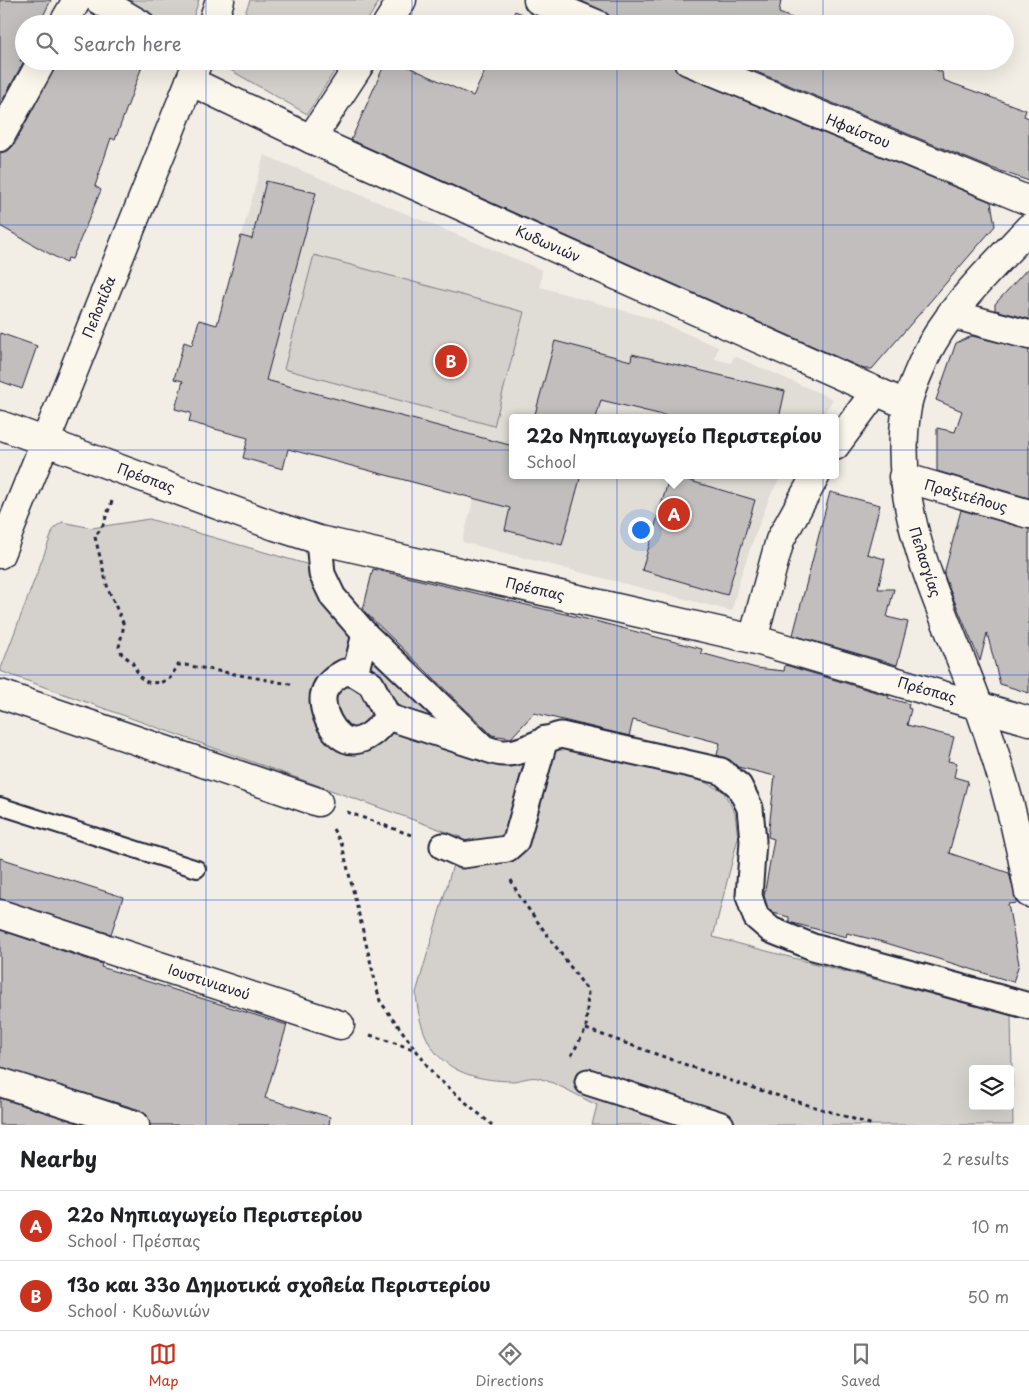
<!DOCTYPE html>
<html lang="en">
<head>
<meta charset="utf-8">
<style>
  :root { --surface:#fff; --page:#f6f6f6; --text:#202124; --muted:#757577; --line:#e0e0e0; --accent:#c8321e }
  body { margin:0; font-family:"Playpen Sans",sans-serif; background:var(--page); color:var(--text) }
  .controls { position:absolute; right:15px; bottom:15px; display:grid; overflow:hidden; border-radius:5px; box-shadow:0 5px 20px #0002 }
  .controls button { width:45px; height:45px; display:grid; place-items:center; padding:0; border:0; border-bottom:1px solid var(--line); background:var(--surface); color:var(--text); font:25px sans-serif }
  .you { position:absolute; left:640px; top:529px; width:18px; height:18px; margin:-12px; border:4px solid #fff; border-radius:50%; background:#1a73e8; box-shadow:0 0 0 8px #1a73e833 }
  .badge { display:grid; place-items:center; width:32px; height:32px; border-radius:50%; background:var(--accent); color:#fff; font-size:16px; font-weight:700 }
  .pin { position:absolute; translate:-50% -50%; border:2px solid #fff; box-shadow:0 1px 5px #0006 }
  .popup { position:absolute; left:509px; top:414px; width:330px; height:65px; box-sizing:border-box; display:grid; place-content:center; border-radius:5px; background:var(--surface); filter:drop-shadow(0 1px 4px #0005); font-size:16px; white-space:nowrap; color:var(--muted) }
  .popup b { font-size:19px; color:var(--text) }
  .popup::after { content:''; position:absolute; left:50%; top:100%; margin-left:-10px; border:10px solid transparent; border-top-color:var(--surface) }
  .list { margin:0; padding:0; list-style:none }
  h2 { display:flex; justify-content:space-between; align-items:center; height:65px; margin:0; padding:0 20px; font-size:21px }
  h2 small { font-size:16px; font-weight:400; color:var(--muted) }
  .list li { display:grid; grid-template-columns:32px 1fr auto; gap:15px; align-items:center; box-sizing:border-box; height:70px; padding:0 20px; border-top:1px solid var(--line) }
  .list b { display:block; font-size:19px; white-space:nowrap }
  .list p { margin:0; font-size:16px; white-space:nowrap; color:var(--muted) }
  .list em { font-size:16px; font-style:normal; color:var(--muted) }
  .icon { flex:none; width:28px; height:28px; fill:none; stroke:currentColor; stroke-width:2; stroke-linecap:round; stroke-linejoin:round }
  .map { position:relative; flex:none; width:1029px; height:1125px; overflow:hidden }
  .search { position:absolute; background:var(--surface); box-shadow:0 5px 20px #0002; left:15px; right:15px; top:15px; height:55px; display:flex; align-items:center; gap:12px; box-sizing:border-box; padding:0 18px; border-radius:28px; color:var(--muted); font-size:19px }
  .sheet { height:205px; background:var(--surface) }
  nav { display:flex; justify-content:space-around; align-items:center; box-sizing:border-box; height:70px; border-top:1px solid var(--line); background:var(--surface); font-size:14px; color:var(--muted) }
  nav a { display:grid; justify-items:center; gap:2px }
  nav .on { color:var(--accent) }
  .map>svg:first-child { display:block }
  .built { fill:#e0dcd6 }
  .green { fill:#d4d1cc; stroke:#7b7a84; fill-rule:evenodd }
  .building { fill:#c2bebe; stroke:#22223b }
  .lines { fill:none; stroke-linecap:round; stroke-linejoin:round }
  .service-casing { stroke:#22223b; stroke-width:20 }
  .pedestrian-casing { stroke:#22223b; stroke-width:29 }
  .minor-casing { stroke:#22223b; stroke-width:31 }
  .tertiary-casing { stroke:#22223b; stroke-width:31 }
  .path { stroke:#22223b; stroke-width:3; stroke-dasharray:4 4; stroke-linecap:butt }
  .service { stroke:#fbf7ec; stroke-width:16 }
  .pedestrian { stroke:#fbf7ec; stroke-width:25 }
  .minor { stroke:#fbf7ec; stroke-width:28 }
  .tertiary { stroke:#fbf7ec; stroke-width:28 }
  .grid { fill:none; stroke:#1d4ed8; stroke-width:1; stroke-opacity:0.55 }
  .labels { text-anchor:middle; stroke-width:4; stroke-linejoin:round; paint-order:stroke }
  .street-label { font-size:14px; fill:#22223b; stroke:#fbf7ec }
</style>
</head>
<body>
<div class="map">
<svg width="1029" height="1125" viewBox="0 0 1029 1125">
  <rect width="100%" height="100%" fill="#f2eee5"/>
  <filter id="ink" filterUnits="userSpaceOnUse"><feTurbulence type="fractalNoise" baseFrequency=".02" numOctaves="2"/><feDisplacementMap in="SourceGraphic" scale="10" xChannelSelector="R" yChannelSelector="G"/><feConvolveMatrix kernelMatrix="1 2 1 2 8 2 1 2 1" color-interpolation-filters="sRGB"/></filter>
  <g filter="url(#ink)">
    <!-- built -->
    <polygon class="built" points="264,155 542,270 540,287 650,318 718,347 715,359 731,363 734,356 833,399 821,418 513,418 513,475 782,475 771,494 755,535 739,581 732,611 462,542 474,499 189,422 191,413 175,409 182,381 174,379 184,342 192,344 199,320 217,324"/>
    <!-- green -->
    <g class="green">
      <polygon points="112,0 199,0 191,24 155,24"/>
      <polygon points="250,0 380,0 365,24 241,24"/>
      <polygon points="227,61 341,61 307,114 225,67"/>
      <polygon points="314,255 524,312 494,426 284,369"/>
      <path d="M 149,519 L 306,564 L 340,617 L 482,754 L 547,771 L 556,750 L 570,747 L 696,778 L 723,791 L 735,813 L 738,838 L 713,937 L 1011,1015 L 1013,1125 L 592,1125 L 597,1105 C 579,1097 558,1083 538,1078 C 530,1076 520,1081 512,1081 C 450,1080 421,1055 416,993 L 461,837 L 0,671 L 54,528 L 62,522 L 92,528 ZM 973,1069 L 1010,1069 L 1010,1106 L 973,1106 Z"/>
    </g>
    <!-- building -->
    <g class="building">
      <polygon points="0,0 51,0 39,24 24,24 24,54 20,61 24,61 0,105"/>
      <polygon points="579,0 781,0 779,13 808,24 611,24 609,15 602,10"/>
      <polygon points="515,11 547,24 509,24"/>
      <polygon points="58,61 144,61 115,140 111,138 95,186 101,190 72,259 68,258 66,263 0,226 0,153 8,151 14,145"/>
      <polygon points="386,61 395,61 473,96 490,61 673,61 675,70 682,75 991,202 995,226 872,369 864,369 351,140"/>
      <polygon points="730,61 913,61 942,72 943,80 1026,110 1024,116 1029,118 1029,181 986,166"/>
      <polygon points="266,181 316,193 266,380 513,446 513,475 581,475 562,545 505,530 510,508 288,449 283,469 243,458 248,438 189,422 191,413 175,409 183,381 174,379 184,342 192,345 199,320 217,325 241,236 252,239"/>
      <polygon points="1029,267 1029,319 995,310 995,304"/>
      <polygon points="0,333 37,346 22,389 0,381"/>
      <polygon points="972,336 1029,350 1029,498 937,471 937,428 955,432 962,411 936,400 956,343"/>
      <polygon points="555,341 631,361 632,354 785,391 779,418 675,418 601,400 596,418 534,418"/>
      <polygon points="670,475 755,500 727,595 642,570"/>
      <polygon points="830,492 880,505 867,554 885,559 878,589 894,589 887,617 908,622 897,665 793,635"/>
      <polygon points="961,510 1029,529 1029,693 1000,684 987,633 980,661 949,588 944,574"/>
      <polygon points="373,569 599,622 702,649 701,653 756,668 784,671 785,665 889,696 888,698 909,704 908,708 911,709 907,725 954,737 948,761 957,763 954,777 968,781 949,853 1009,873 1017,903 1008,904 1019,964 1013,982 883,942 847,933 846,937 789,922 789,917 773,913 768,909 764,896 774,839 768,837 775,776 738,767 730,760 717,755 720,743 633,720 629,736 534,713 511,738 492,735 363,610"/>
      <polygon points="0,858 123,897 111,934 0,899"/>
      <polygon points="0,930 102,964 101,967 287,1025 265,1098 330,1117 329,1125 150,1125 147,1115 140,1110 0,1067"/>
      <polygon points="0,1098 84,1125 0,1125"/>
    </g>
    <g class="lines">
      <!-- service casing -->
      <g class="service-casing">
        <polyline id="service" points="0,806 197,869"/>
      </g>
      <!-- pedestrian casing -->
      <g class="pedestrian-casing">
        <g id="pedestrian">
          <path d="M 319,540 L 322,574 L 333,597 L 365,634 L 484,748 C 490,750 497,753 504,753 C 523,754 542,739 561,735 L 721,771 L 739,786 L 750,808 L 753,841 L 749,896 L 756,917 L 771,930 L 813,947 L 1029,1006"/>
          <polyline points="365,634 355,674 371,684 388,717 477,746"/>
          <path d="M 355,674 L 345,672 C 337,676 329,681 325,690 C 317,706 334,742 354,741 C 369,740 379,727 388,717"/>
          <polyline points="443,846 463,855 507,849 516,841 545,739"/>
          <polyline points="588,1082 721,1125"/>
        </g>
      </g>
      <!-- minor casing -->
      <g class="minor-casing">
        <g id="minor">
          <polyline points="99,0 140,24"/>
          <polyline points="538,0 596,24"/>
          <polyline points="63,24 77,0"/>
          <polyline points="212,24 220,0"/>
          <polyline points="387,24 402,0"/>
          <polyline points="688,61 1029,201"/>
          <polyline points="190,81 311,139 907,405"/>
          <polyline points="0,137 42,61"/>
          <polyline points="311,139 362,61"/>
          <polyline points="951,314 1029,335"/>
          <polyline points="0,425 275,526 319,540 753,639 1029,721"/>
          <polyline points="835,446 876,391"/>
          <polyline points="903,477 1029,514"/>
          <polyline points="0,554 198,61"/>
          <polyline points="753,639 780,540 816,475"/>
          <polyline points="0,694 318,802"/>
          <polyline points="0,914 340,1025"/>
          <polyline points="0,1082 135,1125"/>
        </g>
      </g>
      <!-- tertiary casing -->
      <g class="tertiary-casing">
        <path id="tertiary" d="M 1029,228 C 992,268 949,307 925,357 C 919,372 909,391 907,407 C 889,513 943,607 978,704 C 1000,765 1018,829 1029,893"/>
      </g>
      <!-- path -->
      <g class="path">
        <polyline points="112,501 103,525 95,537 108,589 124,625 119,647 122,654 132,662 140,677 147,682 160,683 170,678 178,665 185,665 295,685"/>
        <polyline points="347,812 414,836"/>
        <polyline points="333,829 342,845 380,1001 435,1076 492,1125"/>
        <polyline points="511,880 519,896 588,991 586,1029 571,1056"/>
        <polyline points="586,1029 737,1083 873,1125"/>
        <polyline points="370,1035 416,1050"/>
      </g>
      <!-- service -->
      <use href="#service" class="service"/>
      <!-- pedestrian -->
      <use href="#pedestrian" class="pedestrian"/>
      <!-- minor -->
      <use href="#minor" class="minor"/>
      <!-- tertiary -->
      <use href="#tertiary" class="tertiary"/>
    </g>
  </g>
  <!-- grid -->
  <path class="grid" d="M 206,0 L 206,24M 412,0 L 412,24M 617,0 L 617,24M 823,0 L 823,24M 206,61 L 206,1125M 412,61 L 412,1125M 617,61 L 617,1125M 823,61 L 823,1125M 0,225 L 1029,225M 0,450 L 1029,450M 0,675 L 1029,675M 0,900 L 1029,900"/>
  <g class="labels">
    <!-- street labels -->
    <g class="street-label">
      <text transform="translate(858 131) rotate(22)" y="5">Ηφαίστου</text>
      <text transform="translate(548 244) rotate(24)" y="5">Κυδωνιών</text>
      <text transform="translate(99 307) rotate(-68)" y="5">Πελοπίδα</text>
      <text transform="translate(146 478) rotate(20)" y="5">Πρέσπας</text>
      <text transform="translate(966 496) rotate(16)" y="5">Πραξιτέλους</text>
      <text transform="translate(925 562) rotate(72)" y="5">Πελασγίας</text>
      <text transform="translate(535 589) rotate(13)" y="5">Πρέσπας</text>
      <text transform="translate(927 690) rotate(16)" y="5">Πρέσπας</text>
      <text transform="translate(209 982) rotate(18)" y="5">Ιουστινιανού</text>
    </g>
  </g>
</svg>
<div class="controls">
<button><svg class="icon" aria-label="layers" viewBox="0 0 24 24"><path d="M12 4l9 5-9 5-9-5zM3 14l9 5 9-5"/></svg></button>
</div>
<div class="you"></div>
<div class="pin badge" style="left:674px;top:514px">A</div>
<div class="popup"><b>22ο Νηπιαγωγείο Περιστερίου</b>School</div>
<div class="pin badge" style="left:451px;top:361px">B</div>
<div class="search"><svg class="icon" aria-label="search" viewBox="0 0 24 24"><circle cx="10" cy="10" r="6"/><path d="M15 15l6 6"/></svg>Search here</div>
</div>
<section class="sheet">
<h2>Nearby<small>2 results</small></h2>
<ul class="list">
<li><span class="badge">A</span><div><b>22ο Νηπιαγωγείο Περιστερίου</b><p>School · Πρέσπας</p></div><em>10 m</em></li>
<li><span class="badge">B</span><div><b>13ο και 33ο Δημοτικά σχολεία Περιστερίου</b><p>School · Κυδωνιών</p></div><em>50 m</em></li>
</ul>
</section>
<nav>
<a class="on"><svg class="icon" aria-label="map" viewBox="0 0 24 24"><path d="M3 6l6-2 6 2 6-2v14l-6 2-6-2-6 2zM9 4v14M15 6v14"/></svg>Map</a>
<a><svg class="icon" aria-label="directions" viewBox="0 0 24 24"><path d="M12 3l9 9-9 9-9-9zM9 14v-3h6M13 9l2 2-2 2"/></svg>Directions</a>
<a><svg class="icon" aria-label="saved" viewBox="0 0 24 24"><path d="M7 4h10v16l-5-4-5 4z"/></svg>Saved</a>
</nav>
</body>
</html>
